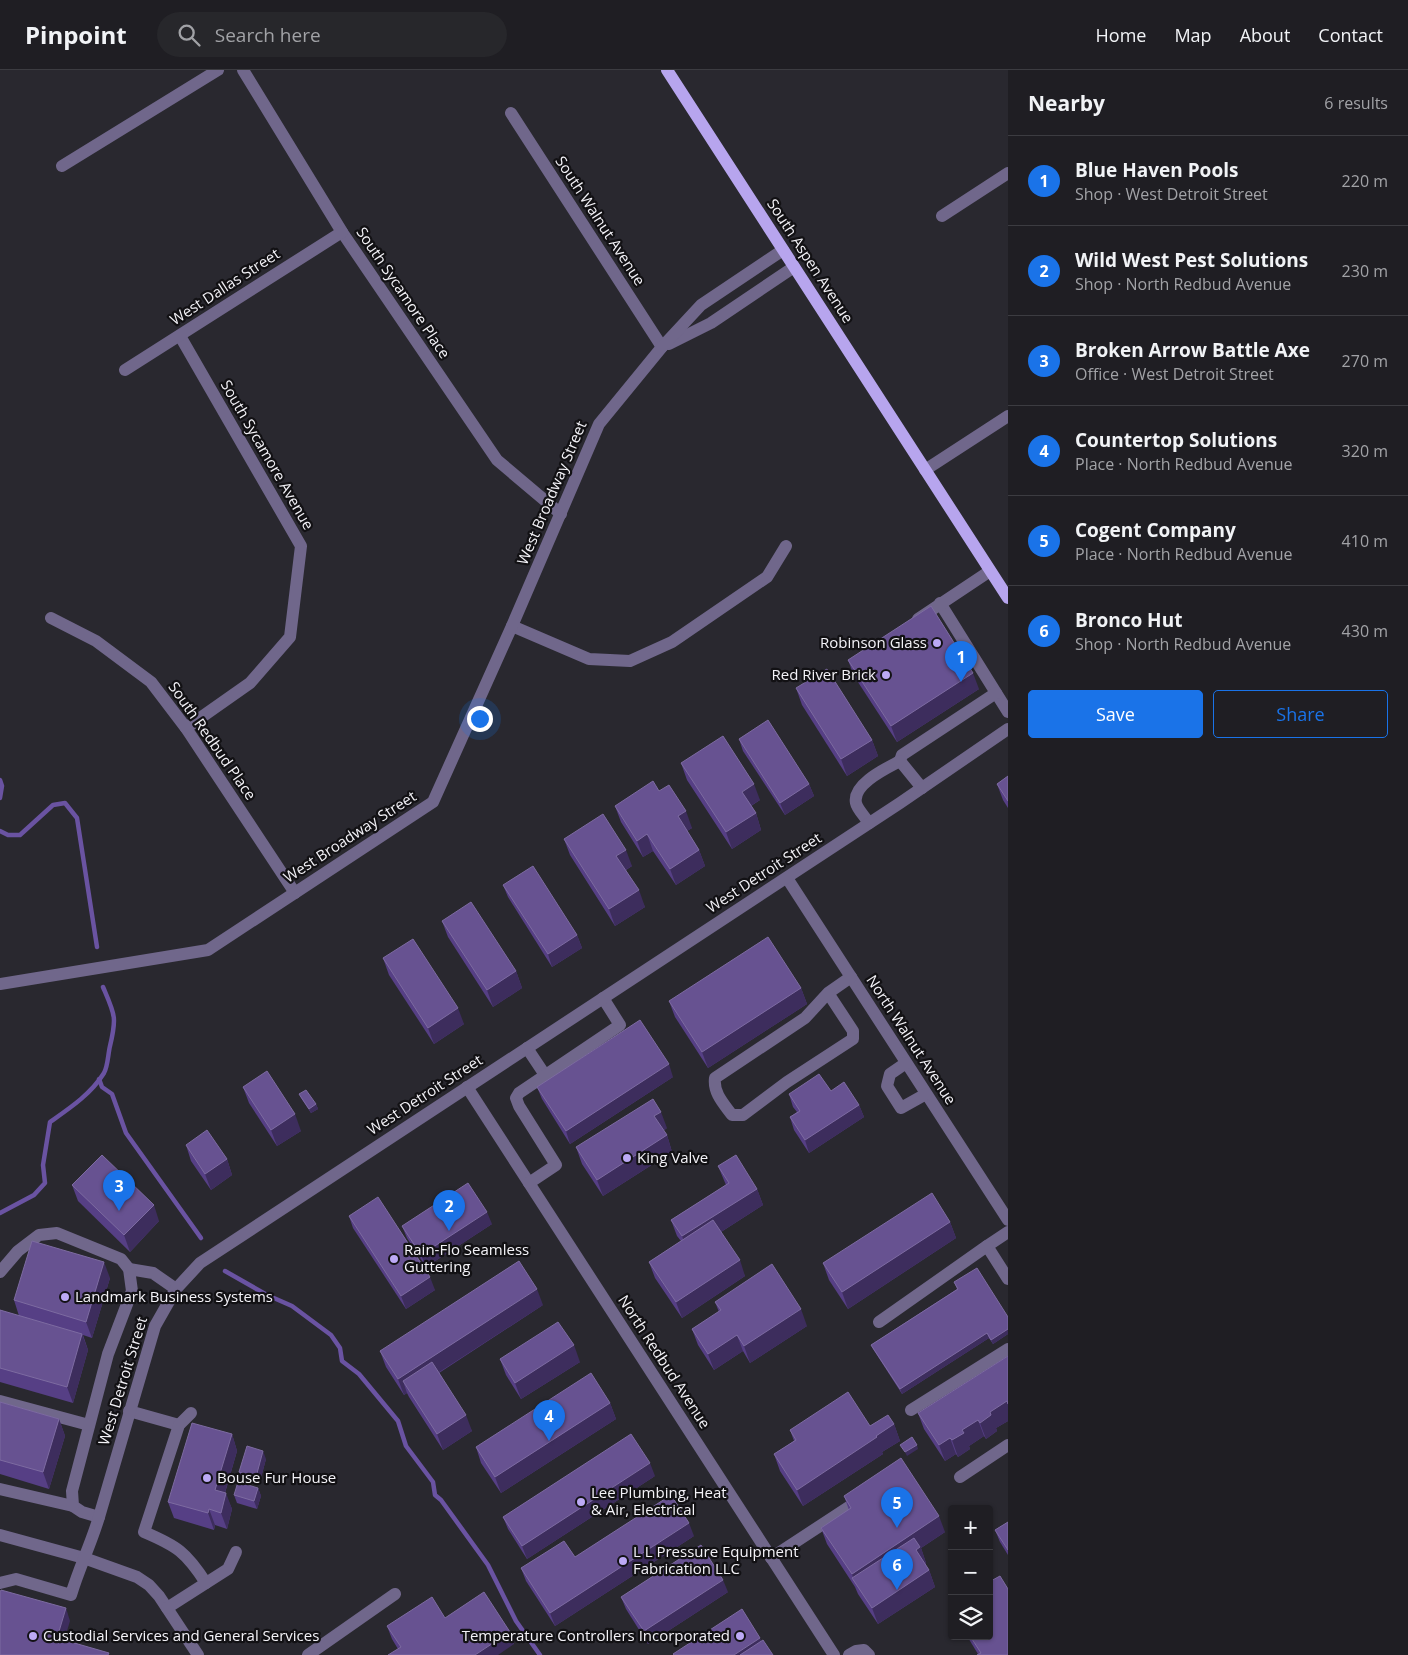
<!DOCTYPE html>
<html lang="en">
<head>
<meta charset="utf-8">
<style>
  :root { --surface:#1f1e23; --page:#27272b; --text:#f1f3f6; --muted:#a1a2a6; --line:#3c3c41; --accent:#1a73e8 }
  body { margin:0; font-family:"Open Sans",sans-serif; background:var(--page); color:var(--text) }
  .controls { position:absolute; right:15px; bottom:15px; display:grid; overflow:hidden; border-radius:5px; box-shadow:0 1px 4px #0004 }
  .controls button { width:45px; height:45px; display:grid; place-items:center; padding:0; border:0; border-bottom:1px solid var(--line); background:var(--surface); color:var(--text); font:25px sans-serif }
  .you { position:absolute; left:479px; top:648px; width:18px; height:18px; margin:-12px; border:4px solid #fff; border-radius:50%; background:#1a73e8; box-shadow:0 0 0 8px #1a73e833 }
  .badge { display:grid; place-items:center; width:32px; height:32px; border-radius:50%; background:var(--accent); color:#fff; font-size:16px; font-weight:700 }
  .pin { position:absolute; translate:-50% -41px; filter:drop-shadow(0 1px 2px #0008) }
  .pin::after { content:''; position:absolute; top:26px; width:18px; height:15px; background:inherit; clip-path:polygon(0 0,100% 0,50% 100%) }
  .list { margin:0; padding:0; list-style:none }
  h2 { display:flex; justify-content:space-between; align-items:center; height:65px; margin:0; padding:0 20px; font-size:21px }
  h2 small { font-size:16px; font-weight:400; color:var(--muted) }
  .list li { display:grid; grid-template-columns:32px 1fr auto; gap:15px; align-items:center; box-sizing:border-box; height:90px; padding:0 20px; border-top:1px solid var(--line) }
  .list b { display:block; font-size:19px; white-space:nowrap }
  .list p { margin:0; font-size:16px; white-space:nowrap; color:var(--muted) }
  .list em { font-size:16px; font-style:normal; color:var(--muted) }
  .actions { display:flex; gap:10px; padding:15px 20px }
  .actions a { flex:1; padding:11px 0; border:1px solid var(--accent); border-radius:5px; text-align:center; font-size:18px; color:var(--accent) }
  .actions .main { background:var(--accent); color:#fff }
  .icon { flex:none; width:28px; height:28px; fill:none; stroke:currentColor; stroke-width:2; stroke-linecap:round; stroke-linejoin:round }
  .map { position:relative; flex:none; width:1008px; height:1585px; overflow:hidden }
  header { display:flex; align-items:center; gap:30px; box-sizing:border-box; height:70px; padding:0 25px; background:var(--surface); border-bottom:1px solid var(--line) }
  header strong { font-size:24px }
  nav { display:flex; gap:28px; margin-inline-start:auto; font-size:18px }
  .search { width:350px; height:45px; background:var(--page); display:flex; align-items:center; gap:12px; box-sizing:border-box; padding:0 18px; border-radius:28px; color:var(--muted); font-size:19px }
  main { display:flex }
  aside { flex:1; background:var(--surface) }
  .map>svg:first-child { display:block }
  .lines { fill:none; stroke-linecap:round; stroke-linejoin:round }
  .stream { stroke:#6a53a2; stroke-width:4.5 }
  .minor { stroke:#70678b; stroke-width:12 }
  .major { stroke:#b7a5ee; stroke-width:12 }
  .wall { fill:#563f85 }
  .shaded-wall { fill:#3d2d5d }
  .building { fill:#675291; stroke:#7d6ba1 }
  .poi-dot { fill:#bca9f5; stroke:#121114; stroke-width:2 }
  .labels { text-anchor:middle; stroke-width:4.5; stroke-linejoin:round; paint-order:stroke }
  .street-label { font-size:15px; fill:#f3f2f7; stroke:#121114 }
  .poi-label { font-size:15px; fill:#f3f2f7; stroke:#121114; text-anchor:start }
</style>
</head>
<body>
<header>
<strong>Pinpoint</strong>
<div class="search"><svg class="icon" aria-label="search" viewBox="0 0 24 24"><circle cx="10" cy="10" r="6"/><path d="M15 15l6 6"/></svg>Search here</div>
<nav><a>Home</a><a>Map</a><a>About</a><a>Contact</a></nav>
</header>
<main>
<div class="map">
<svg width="1008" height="1585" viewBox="0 0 1008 1585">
  <rect width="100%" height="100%" fill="#29282f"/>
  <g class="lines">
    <!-- stream -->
    <g class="stream">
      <polyline points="0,710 2,716 0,728"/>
      <polyline points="0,761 8,765 20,765 53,735 65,733 77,748 97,877"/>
      <polyline points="99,1009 102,1017 112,1024 126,1063 201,1168"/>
      <path d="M 0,1143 L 34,1125 L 45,1113 L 43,1095 L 50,1052 C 70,1038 91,1024 104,1003 C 108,996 108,984 110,976 C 117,947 115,945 103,917"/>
      <polyline points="225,1201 267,1225 292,1236 331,1265 340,1278 342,1291 359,1304 398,1351 406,1376 433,1412 435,1425 441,1430 488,1495 516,1551 540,1585"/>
    </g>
    <!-- minor -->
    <g class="minor">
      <polyline points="243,0 342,162 497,390 561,444"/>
      <polyline points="511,43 662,277"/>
      <polyline points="62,96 218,0"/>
      <polyline points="942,146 1008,103"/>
      <polyline points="180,266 301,476 290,567 250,613 186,658"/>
      <polyline points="669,274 711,253 794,197"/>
      <polyline points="125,300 342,162"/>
      <polyline points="925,400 1008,346"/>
      <polyline points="940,533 1008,642"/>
      <polyline points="51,548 96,571 151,612 186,658 295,823"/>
      <polyline points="918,549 990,501"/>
      <polyline points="512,556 589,589 630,591 672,572 767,507 786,476"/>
      <polyline points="922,718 900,691 902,685 996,623"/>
      <path d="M 869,753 C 866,748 857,739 856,733 C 852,714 887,698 900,691"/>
      <polyline points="787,808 1008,1150"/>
      <polyline points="0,914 208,880 433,732 512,556 599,354 662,277 701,235 783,180"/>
      <path d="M 828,923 L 853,961 L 853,969 L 787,1012 L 743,1045 L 732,1045 C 724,1034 713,1023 715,1008 L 805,948 L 828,923 L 851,907"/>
      <polyline points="527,978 545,1005"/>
      <polyline points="906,993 890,1004 887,1016 901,1038 926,1024"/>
      <polyline points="467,1017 834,1585"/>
      <polyline points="529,1113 556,1095 519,1036 516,1028 519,1023 620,955 603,928"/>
      <polyline points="1008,1162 987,1176 1008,1209"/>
      <polyline points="129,1199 153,1203 176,1219"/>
      <polyline points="0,1202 18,1181 39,1165 57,1163 121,1189 129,1199 132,1221 108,1284 72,1421 73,1436 82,1442 99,1447"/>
      <polyline points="879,1252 987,1176"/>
      <polyline points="0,1331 89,1355"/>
      <polyline points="911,1340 1008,1279"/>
      <polyline points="129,1341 179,1355"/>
      <path d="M 191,1343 L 179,1355 L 144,1462 C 177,1476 186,1482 206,1513"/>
      <polyline points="960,1407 1008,1375"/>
      <polyline points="0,1419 73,1436"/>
      <polyline points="0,1465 84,1488 137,1507 149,1515 159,1526 198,1585"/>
      <polyline points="771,1488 861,1429"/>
      <path d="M 0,1513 L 16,1509 L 71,1525 C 79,1498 91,1474 99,1447 L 155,1256 L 176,1219 L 200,1193 L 900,733 L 1008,659"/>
      <polyline points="167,1538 228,1499 236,1482"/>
      <polyline points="308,1585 395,1524"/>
      <polyline points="849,1585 856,1581 864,1580 869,1585"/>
    </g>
    <!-- major -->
    <polyline class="major" points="667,0 1008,528"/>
  </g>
  <!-- wall -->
  <g class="wall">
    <polygon points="848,590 979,619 897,672 854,606"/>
    <polygon points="796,618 872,670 878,686 847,706 802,635"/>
    <polygon points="739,669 809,714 814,726 785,745 743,681"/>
    <polygon points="681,693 760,730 751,736 756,743 761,760 732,779 687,710"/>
    <polygon points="1008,706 1008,738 1003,730 997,714"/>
    <polygon points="659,721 692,758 687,761 699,780 705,796 676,815 653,781 643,787 621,752 615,736"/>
    <polygon points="564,769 632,796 626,800 645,837 615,856 570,785"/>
    <polygon points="503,815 577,865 582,878 552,897 508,827"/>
    <polygon points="442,851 516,901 522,918 493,937 448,867"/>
    <polygon points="383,888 464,954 434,974 389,905"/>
    <polygon points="801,918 807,934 708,998 675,947 669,931"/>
    <polygon points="673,1007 570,1074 542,1029 537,1017"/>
    <polygon points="243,1017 301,1061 277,1076 249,1033"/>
    <polygon points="831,1021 859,1035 864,1047 809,1083 794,1060 790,1047 797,1042 793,1037 789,1024"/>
    <polygon points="299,1024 316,1034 318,1039 311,1043 301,1028"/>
    <polygon points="667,1058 663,1061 667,1065 672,1082 603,1126 582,1094 576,1077"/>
    <polygon points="186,1075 227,1089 232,1105 211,1120 191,1091"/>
    <polygon points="718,1096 757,1119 763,1135 721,1162 745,1206 682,1248 655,1208 649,1192 681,1171 677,1166 671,1150 726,1115"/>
    <polygon points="72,1115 159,1151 130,1182 78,1131"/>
    <polygon points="349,1146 435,1220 406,1239 353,1158"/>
    <polygon points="950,1152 956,1168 848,1239 829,1210 823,1193"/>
    <polygon points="492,1154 426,1197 407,1168 402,1156"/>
    <polygon points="110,1208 92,1268 83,1265 88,1280 73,1333 0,1312 0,1240 19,1246 14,1230"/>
    <polygon points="954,1212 1008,1247 1008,1264 993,1274 989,1268 902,1324 873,1279 871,1275 957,1219"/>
    <polygon points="715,1232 807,1256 750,1293 743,1281 714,1300 698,1275 692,1259 719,1242"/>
    <polygon points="543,1235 439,1303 472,1361 443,1380 409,1327 407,1323 404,1325 386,1297 380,1281"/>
    <polygon points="1008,1286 1008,1351 996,1358 997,1361 986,1369 984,1366 969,1376 970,1379 958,1387 956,1384 945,1391 924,1359 918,1343"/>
    <polygon points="500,1289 580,1292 521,1329 506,1305"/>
    <polygon points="0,1332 59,1349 65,1366 49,1419 0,1404"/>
    <polygon points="610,1333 616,1349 501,1423 481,1393 476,1377"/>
    <polygon points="894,1354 900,1371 882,1382 883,1384 803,1436 780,1401 774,1384 794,1371 790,1360 870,1356"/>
    <polygon points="232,1364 237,1381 225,1423 232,1439 227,1459 215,1455 214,1460 174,1448 168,1432"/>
    <polygon points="266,1389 259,1415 242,1410 239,1402"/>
    <polygon points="655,1406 527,1489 508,1459 503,1447"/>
    <polygon points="258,1418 261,1426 257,1439 237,1433 234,1425"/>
    <polygon points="844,1426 945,1462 921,1478 926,1493 925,1494 929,1500 935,1517 878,1554 858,1524 855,1517 827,1474 821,1458 849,1440"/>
    <polygon points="1008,1452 1008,1485 1000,1472 995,1460"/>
    <polygon points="694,1466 555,1556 526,1511 521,1498 575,1487"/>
    <polygon points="728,1522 648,1574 626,1539 621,1527"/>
    <polygon points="445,1548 510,1562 514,1574 398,1579 392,1569 387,1556"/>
    <polygon points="967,1566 989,1566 1008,1585 978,1584"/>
  </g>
  <!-- shaded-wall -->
  <g class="shaded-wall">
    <polygon points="973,603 979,619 897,672 891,656"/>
    <polygon points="872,670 878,686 847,706 841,689"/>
    <polygon points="754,714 760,730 747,738 742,722"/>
    <polygon points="809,714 814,726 785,745 780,733"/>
    <polygon points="686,741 692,758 684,763 678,746"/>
    <polygon points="756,743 761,760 732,779 726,762"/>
    <polygon points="647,764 653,781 643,787 637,771"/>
    <polygon points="626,780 632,796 622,802 616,786"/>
    <polygon points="699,780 705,796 676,815 670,799"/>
    <polygon points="639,820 645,837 615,856 609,839"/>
    <polygon points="577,865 582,878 552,897 548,884"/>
    <polygon points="516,901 522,918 493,937 487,920"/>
    <polygon points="801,918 807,934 708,998 702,982"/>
    <polygon points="458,938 464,954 434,974 428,958"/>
    <polygon points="669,994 673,1007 570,1074 566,1061"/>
    <polygon points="316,1034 318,1039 311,1043 309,1039"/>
    <polygon points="859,1035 864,1047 809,1083 805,1070"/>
    <polygon points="661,1042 667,1058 660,1063 654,1046"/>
    <polygon points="295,1044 301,1061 277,1076 271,1060"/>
    <polygon points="667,1065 672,1082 603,1126 597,1110"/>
    <polygon points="227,1089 232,1105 211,1120 205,1104"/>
    <polygon points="757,1119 763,1135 688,1183 682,1166"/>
    <polygon points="154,1135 159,1151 130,1182 124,1165"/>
    <polygon points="487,1142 492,1154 426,1197 421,1185"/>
    <polygon points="950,1152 956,1168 848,1239 842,1222"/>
    <polygon points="740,1190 745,1206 682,1248 676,1232"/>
    <polygon points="104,1192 110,1208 92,1268 86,1252"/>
    <polygon points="430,1207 435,1220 406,1239 401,1226"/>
    <polygon points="537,1219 543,1235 410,1321 403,1311 407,1323 404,1325 398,1309"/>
    <polygon points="801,1239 807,1256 750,1293 744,1276"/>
    <polygon points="1008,1259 1008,1264 993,1274 991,1270"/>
    <polygon points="987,1263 989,1268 902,1324 900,1319"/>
    <polygon points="82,1264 88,1280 73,1333 67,1317"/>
    <polygon points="737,1265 743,1281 714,1300 708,1284"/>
    <polygon points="574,1275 580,1292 521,1329 515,1313"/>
    <polygon points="1007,1331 1008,1335 1008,1351 996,1358 997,1361 986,1369 980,1353 990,1342"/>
    <polygon points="610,1333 616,1349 501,1423 495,1407"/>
    <polygon points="466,1345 472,1361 443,1380 437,1364"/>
    <polygon points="59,1349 65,1366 49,1419 43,1402"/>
    <polygon points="978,1350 984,1366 969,1376 970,1379 958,1387 952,1370 962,1360"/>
    <polygon points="894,1354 900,1371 882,1382 883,1384 803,1436 797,1420"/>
    <polygon points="232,1364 237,1381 221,1436 215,1420"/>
    <polygon points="950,1368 956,1384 945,1391 939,1375"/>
    <polygon points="917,1375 918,1379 907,1386 905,1382"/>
    <polygon points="263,1381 266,1389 259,1415 256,1407"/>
    <polygon points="650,1393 655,1406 527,1489 522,1476"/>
    <polygon points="258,1418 261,1426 257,1439 254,1431"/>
    <polygon points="226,1423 232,1439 227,1459 221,1443"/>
    <polygon points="209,1439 215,1455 214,1460 208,1443"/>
    <polygon points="939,1446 945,1462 921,1478 926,1493 922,1496 854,1511 852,1504"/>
    <polygon points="689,1453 694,1466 555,1556 550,1543"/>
    <polygon points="929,1500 935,1517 878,1554 872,1538"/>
    <polygon points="723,1510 728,1522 648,1574 644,1561"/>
    <polygon points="66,1538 70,1551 61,1581 57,1568"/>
    <polygon points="510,1562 514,1574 498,1585 475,1585"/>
    <polygon points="760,1568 765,1580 758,1585 734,1585"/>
  </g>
  <!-- building -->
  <g class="building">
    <polygon points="931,536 973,603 891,656 848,590"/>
    <polygon points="827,599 872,670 841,689 796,618"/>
    <polygon points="768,650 809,714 780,733 739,669"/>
    <polygon points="723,666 754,714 742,722 756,743 726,762 681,693"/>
    <polygon points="1008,706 1008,731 997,714"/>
    <polygon points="653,711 659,721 669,715 686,741 678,746 699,780 670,799 647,764 637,771 615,736"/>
    <polygon points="603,744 626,780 616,786 639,820 609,839 564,769"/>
    <polygon points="533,796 577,865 548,884 503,815"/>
    <polygon points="471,832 516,901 487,920 442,851"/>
    <polygon points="768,867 801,918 702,982 669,931"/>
    <polygon points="413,869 458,938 428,958 383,888"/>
    <polygon points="640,950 669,994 566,1061 537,1017"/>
    <polygon points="267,1001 295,1044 271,1060 243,1017"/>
    <polygon points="819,1004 831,1021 844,1012 859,1035 805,1070 790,1047 800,1041 789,1024"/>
    <polygon points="306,1020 316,1034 309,1039 299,1024"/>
    <polygon points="653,1029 661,1042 654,1046 667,1065 597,1110 576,1077"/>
    <polygon points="207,1060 227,1089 205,1104 186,1075"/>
    <polygon points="102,1085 154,1135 124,1165 72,1115"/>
    <polygon points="736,1085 757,1119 682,1166 671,1150 729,1113 718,1096"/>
    <polygon points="468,1113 487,1142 421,1185 402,1156"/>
    <polygon points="932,1123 950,1152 842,1222 823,1193"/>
    <polygon points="378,1127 430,1207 401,1226 349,1146"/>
    <polygon points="713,1150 740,1190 676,1232 649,1192"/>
    <polygon points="32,1171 104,1192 86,1252 14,1230"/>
    <polygon points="519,1191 537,1219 398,1309 380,1281"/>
    <polygon points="772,1194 801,1239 744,1276 737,1265 708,1284 692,1259 721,1240 715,1232"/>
    <polygon points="977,1198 1008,1247 1008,1259 991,1270 987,1263 900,1319 871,1275 958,1219 954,1212"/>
    <polygon points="0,1240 82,1264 67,1317 0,1298"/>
    <polygon points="558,1252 574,1275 515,1313 500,1289"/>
    <polygon points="1008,1286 1008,1334 1007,1331 990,1342 991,1345 980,1353 978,1350 962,1360 964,1363 952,1370 950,1368 939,1375 918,1343"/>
    <polygon points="432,1292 466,1345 437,1364 403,1311"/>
    <polygon points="591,1303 610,1333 495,1407 476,1377"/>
    <polygon points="848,1322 870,1356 888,1345 894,1354 876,1366 877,1367 797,1420 774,1384 796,1370 790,1360"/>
    <polygon points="0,1332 59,1349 43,1402 0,1390"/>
    <polygon points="192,1353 232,1364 215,1420 226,1423 221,1443 209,1439 208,1443 168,1432"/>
    <polygon points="631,1364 650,1393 522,1476 503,1447"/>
    <polygon points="912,1367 917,1375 905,1382 900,1375"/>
    <polygon points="247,1376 263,1381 256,1407 239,1402"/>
    <polygon points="901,1388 939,1446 852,1504 821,1458 851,1438 844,1426"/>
    <polygon points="238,1412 258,1418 254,1431 234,1425"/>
    <polygon points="671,1425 689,1453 550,1543 521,1498 564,1471 575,1487"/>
    <polygon points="1008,1452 1008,1480 995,1460"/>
    <polygon points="914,1468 920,1477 916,1480 929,1500 872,1538 852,1508"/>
    <polygon points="701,1475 723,1510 644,1561 621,1527"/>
    <polygon points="1000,1506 1008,1519 1008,1585 977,1585 981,1583 970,1566 989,1566 989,1512"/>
    <polygon points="1,1520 66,1538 57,1568 109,1583 108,1585 0,1585 0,1522"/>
    <polygon points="484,1522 510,1562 475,1585 388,1585 401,1577 387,1556 432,1527 445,1548"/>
    <polygon points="742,1539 760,1568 734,1585 674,1585 673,1584"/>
    <polygon points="763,1570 773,1585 740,1585"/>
  </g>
  <!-- markers -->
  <g class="poi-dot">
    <circle cx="937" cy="573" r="5"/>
    <circle cx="886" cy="605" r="5"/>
    <circle cx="627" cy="1088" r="5"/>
    <circle cx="394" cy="1189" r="5"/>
    <circle cx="65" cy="1227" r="5"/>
    <circle cx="207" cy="1408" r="5"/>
    <circle cx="581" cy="1432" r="5"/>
    <circle cx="623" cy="1491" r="5"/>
    <circle cx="33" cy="1566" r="5"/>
    <circle cx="740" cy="1566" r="5"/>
  </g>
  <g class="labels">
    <!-- street labels -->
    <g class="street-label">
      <text transform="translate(600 151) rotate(57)" y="5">South Walnut Avenue</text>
      <text transform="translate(810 191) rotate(57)" y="5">South Aspen Avenue</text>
      <text transform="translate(225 217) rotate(-33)" y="5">West Dallas Street</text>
      <text transform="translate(403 223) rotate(56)" y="5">South Sycamore Place</text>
      <text transform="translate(267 385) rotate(60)" y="5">South Sycamore Avenue</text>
      <text transform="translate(552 423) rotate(-67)" y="5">West Broadway Street</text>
      <text transform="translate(212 671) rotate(55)" y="5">South Redbud Place</text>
      <text transform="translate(350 767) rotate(-33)" y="5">West Broadway Street</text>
      <text transform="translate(764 803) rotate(-33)" y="5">West Detroit Street</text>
      <text transform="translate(911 970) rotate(57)" y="5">North Walnut Avenue</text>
      <text transform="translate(425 1025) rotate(-33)" y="5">West Detroit Street</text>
      <text transform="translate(664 1292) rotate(57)" y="5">North Redbud Avenue</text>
      <text transform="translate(123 1311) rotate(-73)" y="5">West Detroit Street</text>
    </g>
    <!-- poi labels -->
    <g class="poi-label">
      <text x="927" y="578" text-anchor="end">Robinson Glass</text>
      <text x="876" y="610" text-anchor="end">Red River Brick</text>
      <text x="637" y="1093">King Valve</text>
      <text x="404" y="1185">Rain-Flo Seamless<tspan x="404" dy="17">Guttering</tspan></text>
      <text x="75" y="1232">Landmark Business Systems</text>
      <text x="217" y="1413">Bouse Fur House</text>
      <text x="591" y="1428">Lee Plumbing, Heat<tspan x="591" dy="17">&amp; Air, Electrical</tspan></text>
      <text x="633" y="1487">L L Pressure Equipment<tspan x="633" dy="17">Fabrication LLC</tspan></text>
      <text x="43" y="1571">Custodial Services and General Services</text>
      <text x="730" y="1571" text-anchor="end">Temperature Controllers Incorporated</text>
    </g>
  </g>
</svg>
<div class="controls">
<button>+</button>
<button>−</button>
<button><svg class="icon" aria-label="layers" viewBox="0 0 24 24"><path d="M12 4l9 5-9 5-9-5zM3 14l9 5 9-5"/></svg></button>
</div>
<div class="you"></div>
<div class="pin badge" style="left:961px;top:612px">1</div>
<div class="pin badge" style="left:449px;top:1161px">2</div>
<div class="pin badge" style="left:119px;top:1141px">3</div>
<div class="pin badge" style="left:549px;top:1371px">4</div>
<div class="pin badge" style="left:897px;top:1458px">5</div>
<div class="pin badge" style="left:897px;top:1520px">6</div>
</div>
<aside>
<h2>Nearby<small>6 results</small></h2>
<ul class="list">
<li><span class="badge">1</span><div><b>Blue Haven Pools</b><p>Shop · West Detroit Street</p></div><em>220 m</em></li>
<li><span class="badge">2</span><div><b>Wild West Pest Solutions</b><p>Shop · North Redbud Avenue</p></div><em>230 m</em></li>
<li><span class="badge">3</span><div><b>Broken Arrow Battle Axe</b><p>Office · West Detroit Street</p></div><em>270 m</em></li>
<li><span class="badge">4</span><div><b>Countertop Solutions</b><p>Place · North Redbud Avenue</p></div><em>320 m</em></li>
<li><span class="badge">5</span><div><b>Cogent Company</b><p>Place · North Redbud Avenue</p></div><em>410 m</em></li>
<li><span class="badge">6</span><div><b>Bronco Hut</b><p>Shop · North Redbud Avenue</p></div><em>430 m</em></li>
</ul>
<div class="actions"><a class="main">Save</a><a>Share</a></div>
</aside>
</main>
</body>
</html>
